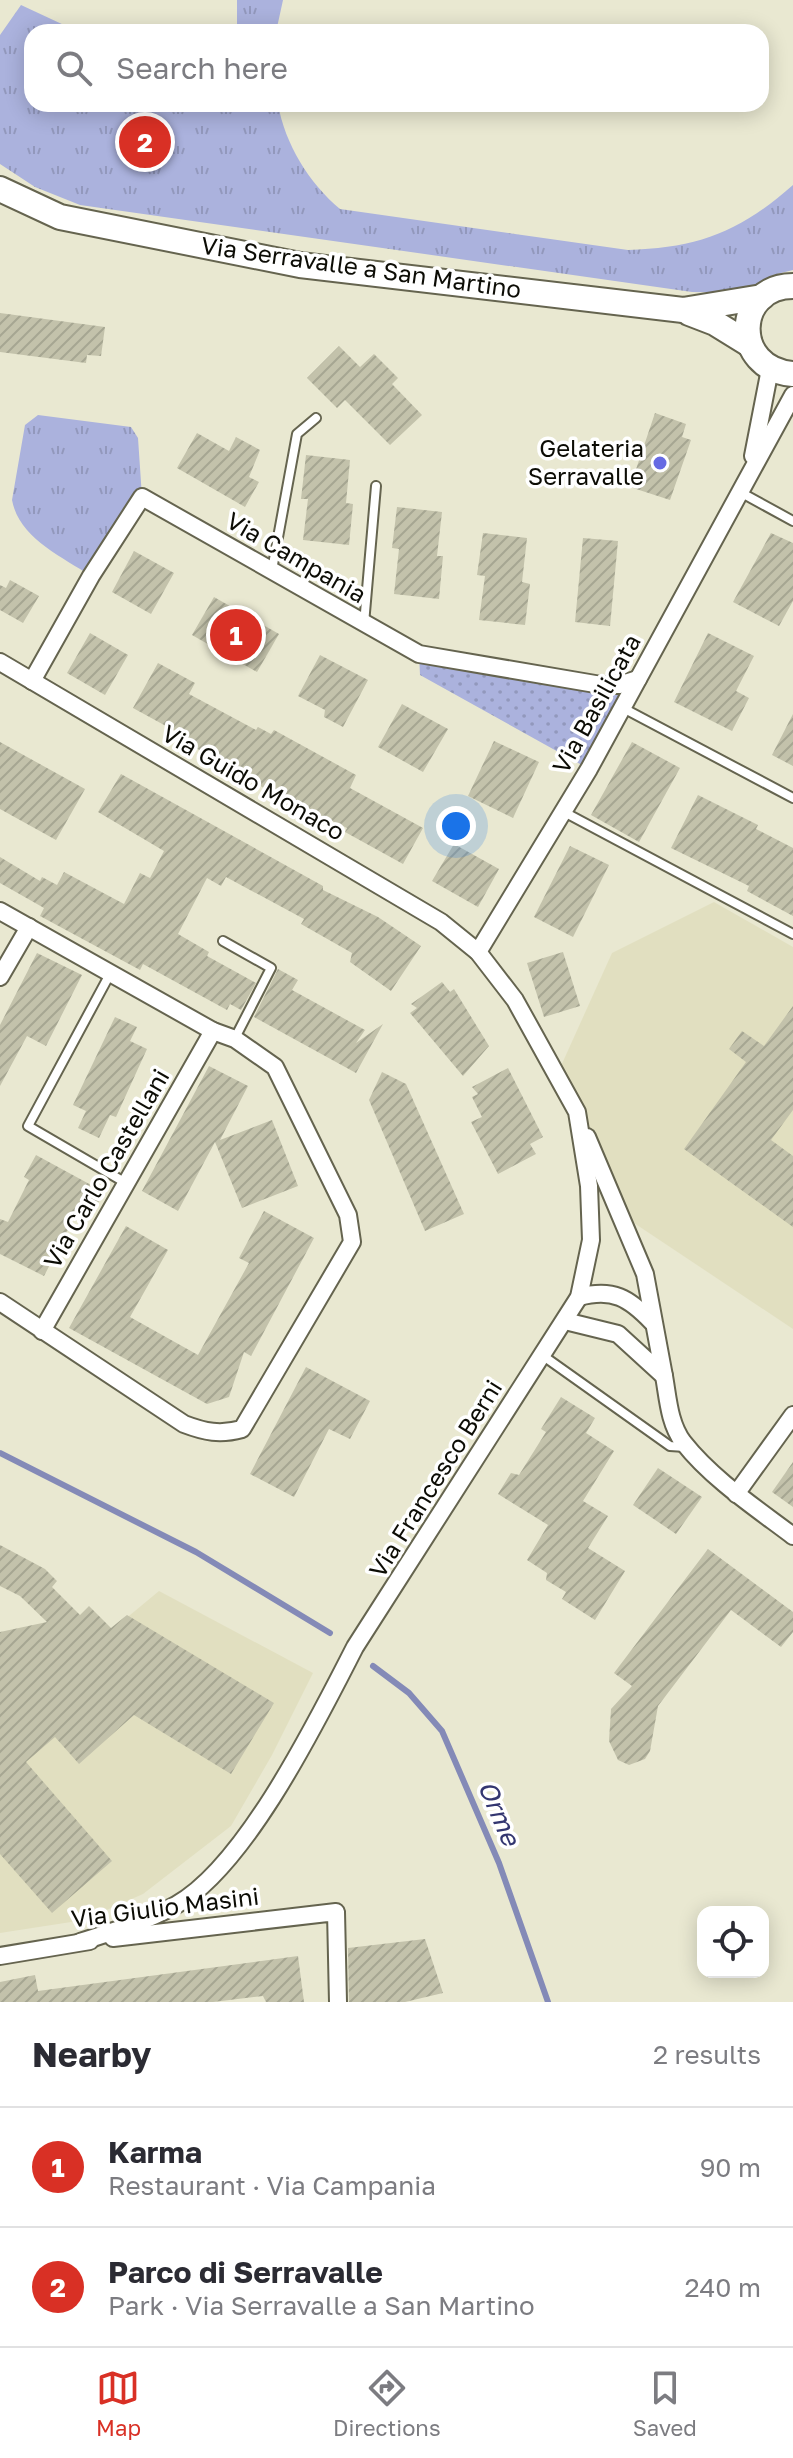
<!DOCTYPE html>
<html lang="en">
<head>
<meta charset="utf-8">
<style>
  :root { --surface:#fff; --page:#f2f2f3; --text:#2b2b33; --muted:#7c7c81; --line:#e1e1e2; --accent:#d93025 }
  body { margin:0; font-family:"Golos Text",sans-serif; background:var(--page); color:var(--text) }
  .controls { position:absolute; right:24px; bottom:24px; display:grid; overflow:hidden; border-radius:16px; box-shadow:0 4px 20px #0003 }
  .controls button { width:72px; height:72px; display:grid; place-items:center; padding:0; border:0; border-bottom:2px solid var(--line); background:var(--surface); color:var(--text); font:40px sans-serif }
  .you { position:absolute; left:456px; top:826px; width:28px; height:28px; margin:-20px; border:6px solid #fff; border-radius:50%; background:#1a73e8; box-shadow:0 0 0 12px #1a73e833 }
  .badge { display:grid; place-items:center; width:52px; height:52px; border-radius:50%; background:var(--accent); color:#fff; font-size:26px; font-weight:700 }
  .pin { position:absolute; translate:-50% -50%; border:4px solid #fff; box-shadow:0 2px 8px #0006 }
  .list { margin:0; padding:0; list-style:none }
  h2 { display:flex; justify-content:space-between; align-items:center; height:104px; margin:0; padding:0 32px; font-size:34px }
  h2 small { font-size:26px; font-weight:400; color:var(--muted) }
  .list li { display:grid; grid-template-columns:52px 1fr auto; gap:24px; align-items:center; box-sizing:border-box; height:120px; padding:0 32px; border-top:2px solid var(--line) }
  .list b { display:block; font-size:30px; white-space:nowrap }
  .list p { margin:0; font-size:26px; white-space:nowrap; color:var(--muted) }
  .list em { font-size:26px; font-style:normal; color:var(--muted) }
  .icon { flex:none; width:44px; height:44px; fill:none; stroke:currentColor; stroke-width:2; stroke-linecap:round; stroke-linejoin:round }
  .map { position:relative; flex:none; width:793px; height:2002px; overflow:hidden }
  .search { position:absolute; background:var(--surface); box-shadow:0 4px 20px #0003; left:24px; right:24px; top:24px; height:88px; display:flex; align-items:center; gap:20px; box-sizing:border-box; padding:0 28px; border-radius:24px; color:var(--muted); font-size:30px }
  .sheet { height:344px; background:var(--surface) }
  nav { display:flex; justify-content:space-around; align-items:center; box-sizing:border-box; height:112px; border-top:2px solid var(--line); background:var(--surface); font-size:22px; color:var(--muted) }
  nav a { display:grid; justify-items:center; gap:4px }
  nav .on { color:var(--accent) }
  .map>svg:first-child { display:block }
  .built { fill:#e1dfc0 }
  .grass { fill:url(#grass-dots) }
  .park { fill:url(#park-tufts) }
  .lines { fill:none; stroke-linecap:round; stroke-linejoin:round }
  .stream { stroke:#848ab7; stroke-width:6 }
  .building { fill:url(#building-hatch) }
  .lane-casing { stroke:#65644f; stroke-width:12 }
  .street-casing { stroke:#65644f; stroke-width:20 }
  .secondary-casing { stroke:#65644f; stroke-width:28 }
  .lane { stroke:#fff; stroke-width:8 }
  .street { stroke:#fff; stroke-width:16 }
  .secondary { stroke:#fff; stroke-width:24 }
  .poi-dot { fill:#666ae3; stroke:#fff; stroke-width:3 }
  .labels { text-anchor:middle; stroke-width:7; stroke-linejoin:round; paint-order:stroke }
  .street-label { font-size:24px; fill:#0c0c05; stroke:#fff }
  .poi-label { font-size:24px; fill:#0c0c05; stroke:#fff; text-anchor:end }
  .water-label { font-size:26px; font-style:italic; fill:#333670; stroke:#fff }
</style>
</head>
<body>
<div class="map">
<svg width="793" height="2002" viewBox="0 0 793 2002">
  <defs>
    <pattern id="grass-dots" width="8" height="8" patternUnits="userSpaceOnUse" patternTransform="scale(2)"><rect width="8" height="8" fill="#abb2dd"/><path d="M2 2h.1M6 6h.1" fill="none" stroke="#9298bc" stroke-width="1.8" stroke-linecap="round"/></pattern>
    <pattern id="park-tufts" width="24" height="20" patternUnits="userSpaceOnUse" patternTransform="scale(2)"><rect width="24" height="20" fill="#abb2dd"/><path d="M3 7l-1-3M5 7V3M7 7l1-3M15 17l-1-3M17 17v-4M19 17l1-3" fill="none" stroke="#9298bc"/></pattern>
    <pattern id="building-hatch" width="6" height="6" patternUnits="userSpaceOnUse" patternTransform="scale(2)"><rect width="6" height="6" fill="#c3c2ab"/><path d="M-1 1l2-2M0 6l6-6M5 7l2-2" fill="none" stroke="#a6a692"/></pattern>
  </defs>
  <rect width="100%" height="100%" fill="#e9e8d1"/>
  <!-- built -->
  <g class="built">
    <polygon points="714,902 793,947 793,1329 619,1213 556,1077 612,953"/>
    <polygon points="159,1591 313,1673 272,1755 231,1826 143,1894 84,1920 0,1933 0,1723"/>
  </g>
  <!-- grass -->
  <polygon class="grass" points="419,654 506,671 638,679 589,769 420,675"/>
  <!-- park -->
  <g class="park">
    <polygon points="237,0 283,0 276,32 237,32"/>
    <path d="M 21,5 L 79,32 L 32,32 L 32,104 L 278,104 C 285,144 309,183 340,209 L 628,250 C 698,248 740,232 793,185 L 793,270 L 773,275 L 744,293 L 692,292 L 80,205 L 35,187 L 0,164 L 0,35 Z"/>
    <path d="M 38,415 L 131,427 L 138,438 L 142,497 L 91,576 C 61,556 19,538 12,500 L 25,425 Z"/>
  </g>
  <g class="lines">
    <!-- stream -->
    <g class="stream">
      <polyline points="0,1453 196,1552 330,1633"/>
      <polyline points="373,1666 409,1693 442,1731 499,1863 548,2002"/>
    </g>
  </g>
  <!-- building -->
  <g class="building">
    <polygon points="0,313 105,327 101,356 87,355 86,363 0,352"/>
    <polygon points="339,346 360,367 374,354 398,378 392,384 422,415 390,445 345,400 337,408 307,378"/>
    <polygon points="655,413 686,424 682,437 691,440 670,500 630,487"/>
    <polygon points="197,433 229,451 236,437 260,450 249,477 259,482 245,507 177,468"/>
    <polygon points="306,455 350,460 346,503 353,504 349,545 303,540 308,499 301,499"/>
    <polygon points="397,507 442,512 437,556 443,556 439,599 394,594 399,549 392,548"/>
    <polygon points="483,533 527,538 522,582 530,584 525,625 479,620 485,576 477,575"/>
    <polygon points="771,533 793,543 793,601 779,626 733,602"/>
    <polygon points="583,538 618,541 610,626 575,622"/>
    <polygon points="134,551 174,573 151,614 112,592"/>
    <polygon points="10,580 39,596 23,623 0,610 0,585 6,588"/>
    <polygon points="214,597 279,634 257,672 192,635"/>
    <polygon points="90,633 128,655 105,695 67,673"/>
    <polygon points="708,633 754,656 736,691 749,698 732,731 674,702"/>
    <polygon points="320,655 368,680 343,727 324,717 325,710 298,696"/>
    <polygon points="158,663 195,683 189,694 256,730 258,727 271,734 274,730 356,775 350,788 423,828 403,864 345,832 347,828 274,794 184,741 186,737 133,708"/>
    <polygon points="402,704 448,729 423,772 378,747"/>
    <polygon points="793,714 793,766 772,755"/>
    <polygon points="494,741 539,762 513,818 468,796"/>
    <polygon points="0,742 85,789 56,840 0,809"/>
    <polygon points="632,742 680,768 639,842 591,815"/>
    <polygon points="121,774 323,886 323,890 378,917 421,946 391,991 350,962 352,953 301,924 304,919 226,877 221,886 207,878 178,934 209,952 207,956 256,983 241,1010 230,1004 227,1010 143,964 140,970 40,916 44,908 0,883 0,857 40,881 42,877 57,885 64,872 124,904 140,873 150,878 164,851 98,812"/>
    <polygon points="698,795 758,825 756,829 793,848 793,916 747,891 749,886 671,848"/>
    <polygon points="454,844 499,869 478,907 432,881"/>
    <polygon points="570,846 609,865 573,937 534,917"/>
    <polygon points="563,952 580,1006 544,1017 527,963"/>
    <polygon points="37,953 82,975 46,1046 27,1036 0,1086 0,1025"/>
    <polygon points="278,969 298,980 292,990 365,1030 356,1043 383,1024 356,1073 254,1017"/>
    <polygon points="442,982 450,992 454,989 489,1046 463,1076 410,1013 417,1008 411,1004"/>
    <polygon points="793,1006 793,1110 771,1140 793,1156 793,1227 684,1149 746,1062 729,1049 742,1031 764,1046"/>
    <polygon points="115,1017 137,1027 130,1041 147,1049 116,1117 110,1115 99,1138 78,1128 86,1111 73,1105"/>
    <polygon points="209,1066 248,1086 220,1140 272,1120 298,1186 242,1208 215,1142 178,1211 142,1191"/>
    <polygon points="508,1068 543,1137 530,1144 536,1154 498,1174 471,1122 482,1117 472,1097 478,1094 472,1087"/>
    <polygon points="382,1072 406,1084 464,1214 425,1231 369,1100"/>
    <polygon points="36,1155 104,1192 92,1214 80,1207 44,1276 0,1254 0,1219 8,1222 29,1180 24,1177"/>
    <polygon points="264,1211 314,1238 251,1356 244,1352 229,1397 207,1404 69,1328 126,1226 168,1250 130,1317 198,1355 249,1263 239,1258"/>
    <polygon points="306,1367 370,1401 350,1439 329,1429 294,1497 250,1474"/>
    <polygon points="561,1397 595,1418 586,1433 614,1451 583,1501 608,1516 588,1548 625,1571 595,1620 562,1599 566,1592 546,1580 547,1573 527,1560 548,1525 498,1494 511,1473 519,1475 546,1432 541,1429"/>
    <polygon points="793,1462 793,1507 772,1492"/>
    <polygon points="658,1468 702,1497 676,1534 633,1505"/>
    <polygon points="0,1545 45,1569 57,1581 52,1587 80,1615 89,1606 111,1628 127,1615 274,1703 231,1774 134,1715 79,1764 55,1737 26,1762 112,1861 52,1913 0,1854 0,1632 47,1622 20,1596 0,1586"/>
    <polygon points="708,1549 793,1612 793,1632 781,1647 731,1610 658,1706 650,1751 645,1759 629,1765 618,1760 609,1741 611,1709 632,1686 614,1673"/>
    <polygon points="425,1939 443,1993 405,2002 349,2002 348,1948"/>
    <polygon points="298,1956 304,2002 266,2002 263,1996 213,2002 0,2002 0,1982 35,1975 38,1991"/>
  </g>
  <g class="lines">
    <!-- lane casing -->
    <g class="lane-casing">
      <g id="lane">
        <polyline points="740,492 793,521"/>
        <polyline points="272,570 297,434 316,418"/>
        <polyline points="364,624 376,486"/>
        <polyline points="623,708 793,798"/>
        <polyline points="564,812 793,934"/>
        <polyline points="223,941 271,968 235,1038"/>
        <polyline points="110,974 28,1126 126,1183"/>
        <polyline points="542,1355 670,1446 685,1447"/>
      </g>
    </g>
    <!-- street casing -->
    <g class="street-casing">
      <g id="street">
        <polyline points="753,456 770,369"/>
        <path d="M 0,662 L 441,922 L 478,952 L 515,1000 L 577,1112 L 589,1186 L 591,1240 L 579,1297 L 355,1647 C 318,1719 246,1866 176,1905 C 147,1921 112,1932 80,1942"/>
        <polyline points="32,681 91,576 142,497 419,654 601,685 619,685 638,679"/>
        <path d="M 0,911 L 213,1031 L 235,1039 L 275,1067 L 348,1215 L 352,1242 L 242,1429 C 220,1435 205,1432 184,1424 L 0,1302"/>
        <polyline points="478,952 589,769 793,395"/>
        <polyline points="0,977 29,927"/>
        <path d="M 579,1297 C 613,1288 629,1298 652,1322"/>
        <polyline points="565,1321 618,1334 664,1376 645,1274 587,1137"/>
        <polyline points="42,1331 213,1031"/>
        <path d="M 664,1376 C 668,1398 669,1423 683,1442 C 712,1479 756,1508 793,1536"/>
        <polyline points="736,1494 793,1415"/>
        <polyline points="113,1938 336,1912 338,2002"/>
        <polyline points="0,1956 90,1941"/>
      </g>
    </g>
    <!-- secondary casing -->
    <g class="secondary-casing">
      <g id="secondary">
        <polyline points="0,189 60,217 300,265 683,310 762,297"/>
        <path d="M 793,286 C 734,286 731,369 793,374"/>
        <polyline points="689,313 715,323 749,344"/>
      </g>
    </g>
    <!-- lane -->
    <use href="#lane" class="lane"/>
    <!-- street -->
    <use href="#street" class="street"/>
    <!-- secondary -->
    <use href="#secondary" class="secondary"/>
  </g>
  <!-- markers -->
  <circle class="poi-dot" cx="660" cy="463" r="8"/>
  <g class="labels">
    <!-- street labels -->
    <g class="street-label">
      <text transform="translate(361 268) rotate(8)" y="8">Via Serravalle a San Martino</text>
      <text transform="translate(296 558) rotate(30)" y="8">Via Campania</text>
      <text transform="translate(597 704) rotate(-61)" y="8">Via Basilicata</text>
      <text transform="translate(253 783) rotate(30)" y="8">Via Guido Monaco</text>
      <text transform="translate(107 1169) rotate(-60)" y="8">Via Carlo Castellani</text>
      <text transform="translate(436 1479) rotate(-58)" y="8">Via Francesco Berni</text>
      <text transform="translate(165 1908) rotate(-7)" y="8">Via Giulio Masini</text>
    </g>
    <!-- poi labels -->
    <g class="poi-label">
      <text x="644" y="457">Gelateria<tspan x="644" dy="28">Serravalle</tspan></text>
    </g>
    <!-- water labels -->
    <g class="water-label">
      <text transform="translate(499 1813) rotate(67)" y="9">Orme</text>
    </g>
  </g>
</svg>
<div class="controls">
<button><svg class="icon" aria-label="locate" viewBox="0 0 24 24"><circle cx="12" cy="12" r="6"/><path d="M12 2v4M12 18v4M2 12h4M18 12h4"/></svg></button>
</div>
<div class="you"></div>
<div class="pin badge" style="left:236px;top:635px">1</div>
<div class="pin badge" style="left:145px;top:142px">2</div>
<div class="search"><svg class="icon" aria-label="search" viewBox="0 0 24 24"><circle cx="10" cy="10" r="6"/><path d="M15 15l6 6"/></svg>Search here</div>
</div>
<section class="sheet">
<h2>Nearby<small>2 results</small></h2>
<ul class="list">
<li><span class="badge">1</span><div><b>Karma</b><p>Restaurant · Via Campania</p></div><em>90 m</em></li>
<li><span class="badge">2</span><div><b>Parco di Serravalle</b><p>Park · Via Serravalle a San Martino</p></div><em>240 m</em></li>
</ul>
</section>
<nav>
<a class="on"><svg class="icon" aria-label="map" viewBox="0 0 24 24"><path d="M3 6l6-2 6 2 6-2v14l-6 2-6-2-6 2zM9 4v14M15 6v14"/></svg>Map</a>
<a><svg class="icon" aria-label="directions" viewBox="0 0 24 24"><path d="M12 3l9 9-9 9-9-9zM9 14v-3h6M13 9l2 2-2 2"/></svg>Directions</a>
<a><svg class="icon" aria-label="saved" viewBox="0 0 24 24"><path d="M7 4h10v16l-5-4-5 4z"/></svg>Saved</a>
</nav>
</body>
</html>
